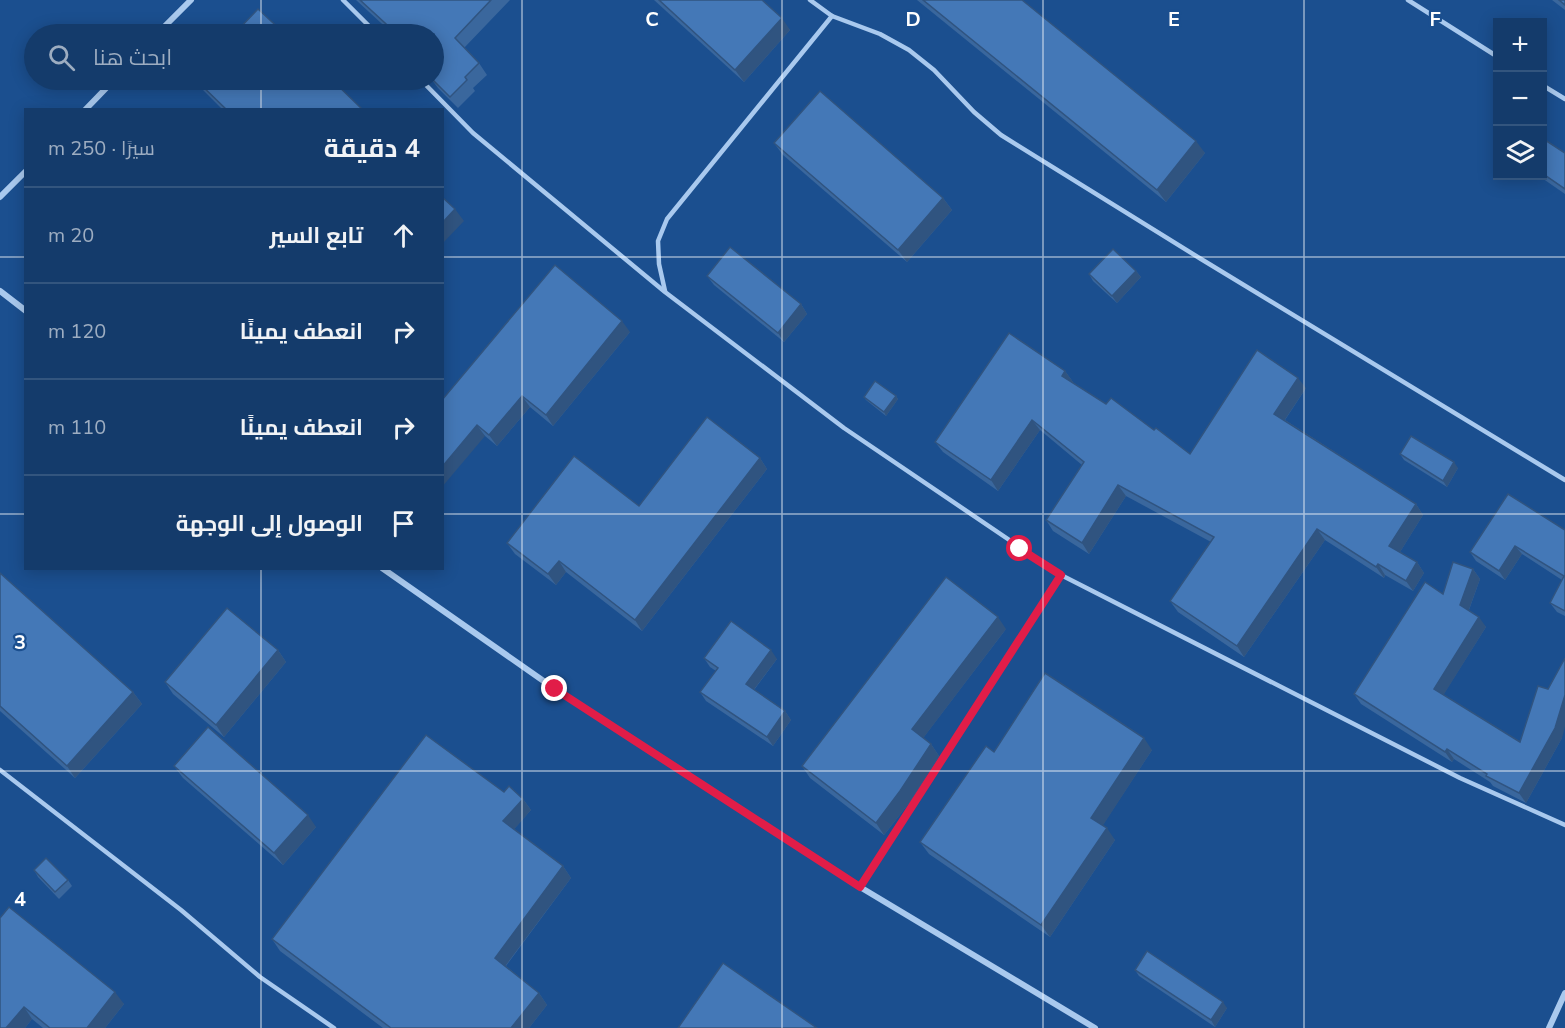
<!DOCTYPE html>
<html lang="ar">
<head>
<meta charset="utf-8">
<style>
  :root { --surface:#143b6b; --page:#1d4271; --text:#f1f3f6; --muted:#9dadc1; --line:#33557e }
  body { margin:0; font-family:"Nunito Sans",Cairo,sans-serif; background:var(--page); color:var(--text); direction:rtl }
  .controls { position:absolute; right:18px; top:18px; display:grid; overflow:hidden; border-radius:0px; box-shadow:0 3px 15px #0003 }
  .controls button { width:54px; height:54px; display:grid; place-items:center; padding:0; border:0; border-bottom:2px solid var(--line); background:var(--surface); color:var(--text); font:30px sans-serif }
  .stop { position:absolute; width:18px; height:18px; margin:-14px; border:4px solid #e11d48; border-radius:50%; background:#fff }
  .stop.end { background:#e11d48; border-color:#fff; box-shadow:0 2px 6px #0008 }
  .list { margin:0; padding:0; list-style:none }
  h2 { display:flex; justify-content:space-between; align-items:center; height:78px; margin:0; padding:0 24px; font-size:26px }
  h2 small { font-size:20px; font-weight:400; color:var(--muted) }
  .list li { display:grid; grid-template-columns:39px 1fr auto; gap:18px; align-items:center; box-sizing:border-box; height:96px; padding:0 24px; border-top:2px solid var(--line) }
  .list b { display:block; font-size:22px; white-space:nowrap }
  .list em { font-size:20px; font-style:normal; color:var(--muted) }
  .icon { flex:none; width:33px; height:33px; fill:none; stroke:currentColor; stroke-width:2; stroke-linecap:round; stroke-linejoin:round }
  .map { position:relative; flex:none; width:1565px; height:1028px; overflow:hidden; direction:ltr }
  .search { position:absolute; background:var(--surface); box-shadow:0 3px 15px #0003; left:24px; top:24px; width:420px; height:66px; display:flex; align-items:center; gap:15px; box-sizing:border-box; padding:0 21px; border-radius:33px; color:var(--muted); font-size:22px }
  .panel { position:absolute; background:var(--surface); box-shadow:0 3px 15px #0003; left:24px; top:108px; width:420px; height:462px; border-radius:0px; direction:rtl }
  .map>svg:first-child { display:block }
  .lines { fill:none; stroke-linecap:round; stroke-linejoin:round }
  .service { stroke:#a9c9ee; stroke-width:4.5 }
  .minor { stroke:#a9c9ee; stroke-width:6 }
  .wall { fill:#3a679d }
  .shaded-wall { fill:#305480 }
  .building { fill:#4478b7; stroke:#305480; stroke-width:1.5 }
  .route { stroke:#e11d48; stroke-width:8 }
  .grid { fill:none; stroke:#fff; stroke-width:1.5; stroke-opacity:0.55 }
  .grid-label { font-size:20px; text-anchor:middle; font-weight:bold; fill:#fff; stroke:#1b4f8f; stroke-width:4.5; stroke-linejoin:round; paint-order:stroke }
</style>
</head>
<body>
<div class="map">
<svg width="1565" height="1028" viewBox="0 0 1565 1028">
  <rect width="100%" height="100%" fill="#1b4f8f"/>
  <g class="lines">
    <!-- service -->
    <g class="service">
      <polyline points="343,0 377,34"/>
      <polyline points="810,0 832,16 880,34 909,50 934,70 974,112 1001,135 1201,259 1565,480"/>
      <polyline points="1408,0 1498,57"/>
      <polyline points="421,80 473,133 665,292 844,428 1061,575 1460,778 1565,825"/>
      <polyline points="1542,85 1565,99"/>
      <polyline points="665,291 659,264 658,241 667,219 832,16"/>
      <polyline points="0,770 181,910 260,977 334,1028"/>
      <polyline points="860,887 1061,575"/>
    </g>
    <!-- minor -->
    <g class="minor">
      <polyline points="157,34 191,0"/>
      <polyline points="85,110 114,80"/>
      <polyline points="0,197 26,171"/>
      <polyline points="0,291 26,311"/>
      <polyline points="382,568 555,689 860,887 1095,1028"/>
      <polyline points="1549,1028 1565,993"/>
    </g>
  </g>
  <!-- wall -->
  <g class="wall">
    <polygon points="356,0 510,0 464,48 479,63 487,75 473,88 475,91 458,108 438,88 432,80 434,80 434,34 393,34"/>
    <polygon points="654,0 762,0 790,30 744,82"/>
    <polygon points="917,0 1022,0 1205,153 1166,202"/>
    <polygon points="1552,0 1565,0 1565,10"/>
    <polygon points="195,80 332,80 363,110 223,110 202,89"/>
    <polygon points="1542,138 1565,153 1565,194 1539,176 1542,176"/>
    <polygon points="774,143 943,198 952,210 907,262 783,155"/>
    <polygon points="1136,271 1141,277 1117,303 1093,281 1089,274"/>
    <polygon points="707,276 801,304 807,314 784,342 714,285"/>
    <polygon points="630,332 553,426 530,407 497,446 442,400"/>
    <polygon points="1065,371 1073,382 1072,383 1106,404 1154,430 1190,454 1306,388 1285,420 1416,504 1423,515 1400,552 1417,562 1424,573 1413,591 1385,575 1384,578 1325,540 1244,657 1178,612 1170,601 1211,542 1126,496 1089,554 1053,531 1046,520 1082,465 1040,430 998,491 943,452 935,442"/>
    <polygon points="896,396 898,399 886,416 866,400 864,397"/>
    <polygon points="1400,454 1458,468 1447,487 1404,460"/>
    <polygon points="760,458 767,469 642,631 566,572 556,585 515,554 507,543 639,506"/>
    <polygon points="1565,530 1565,616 1557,612 1550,603 1562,580 1522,554 1505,580 1476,561 1470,552"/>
    <polygon points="1473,569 1480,579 1469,610 1486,627 1443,695 1520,742 1562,738 1526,803 1493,786 1490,782 1454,759 1452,762 1361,704 1354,694 1443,594"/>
    <polygon points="0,573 133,692 142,704 75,778 0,711"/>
    <polygon points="1006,629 923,738 931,744 939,756 909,803 884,835 810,778 802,766"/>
    <polygon points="278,650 286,662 224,737 173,694 165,682"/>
    <polygon points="704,658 777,659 754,690 785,711 791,720 773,746 706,701 700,692 716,671 710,667"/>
    <polygon points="1152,750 1102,826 1115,840 1050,937 929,854 920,842 994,752"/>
    <polygon points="174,766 316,827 283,865 183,778"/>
    <polygon points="504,792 523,799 531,810 514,829 563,866 571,878 506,966 539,993 547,1005 529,1028 383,1028 280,951 272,939"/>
    <polygon points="34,870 68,880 72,886 59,899 38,877"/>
    <polygon points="0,918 124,1004 105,1028 43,1028 32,1019 25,1028 0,1028"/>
    <polygon points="1135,970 1227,1008 1215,1027 1139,976"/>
  </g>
  <!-- shaded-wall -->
  <g class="shaded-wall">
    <polygon points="782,18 790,30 744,82 735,70"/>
    <polygon points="1196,141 1205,153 1166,202 1157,190"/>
    <polygon points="943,198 952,210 907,262 898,250"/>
    <polygon points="455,209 464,221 442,244 442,223"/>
    <polygon points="1136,271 1141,277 1117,303 1112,296"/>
    <polygon points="801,304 807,314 784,342 778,333"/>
    <polygon points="622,321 630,332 553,426 546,415"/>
    <polygon points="1065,371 1073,382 1069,387 1062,376"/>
    <polygon points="1298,378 1306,388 1282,424 1274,414"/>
    <polygon points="522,396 530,407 497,446 489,435"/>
    <polygon points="896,396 898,399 886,416 884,412"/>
    <polygon points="1032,420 1040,430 998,491 991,480"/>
    <polygon points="477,425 485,436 442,487 442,467"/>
    <polygon points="760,458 767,469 642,631 635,620"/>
    <polygon points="1454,462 1458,468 1447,487 1443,481"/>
    <polygon points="1118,485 1126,496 1089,554 1082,543"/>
    <polygon points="1416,504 1423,515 1397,557 1389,546"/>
    <polygon points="1317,529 1325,540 1244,657 1237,646"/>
    <polygon points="1515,546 1522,554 1505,580 1499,571"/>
    <polygon points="559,561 566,572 556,585 548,574"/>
    <polygon points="1417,562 1424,573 1413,591 1406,581"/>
    <polygon points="1378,564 1385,575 1384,578 1376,567"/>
    <polygon points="1473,569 1480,579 1467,615 1460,605"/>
    <polygon points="998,617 1006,629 921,741 912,729"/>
    <polygon points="1479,617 1486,627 1441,699 1434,689"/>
    <polygon points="278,650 286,662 224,737 216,725"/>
    <polygon points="771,650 777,659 752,692 746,684"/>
    <polygon points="133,692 142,704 75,778 67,766"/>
    <polygon points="1565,695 1565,727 1562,738 1526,803 1519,793"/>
    <polygon points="785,711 791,720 773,746 767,737"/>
    <polygon points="1144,738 1152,750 1100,830 1091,818"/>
    <polygon points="931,744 939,756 909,803 884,835 876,823"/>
    <polygon points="1447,749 1454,759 1452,762 1445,752"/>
    <polygon points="523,799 531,810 511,833 503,821"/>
    <polygon points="308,815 316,827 283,865 274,853"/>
    <polygon points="1107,828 1115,840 1050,937 1041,925"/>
    <polygon points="563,866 571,878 503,969 495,958"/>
    <polygon points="115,992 124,1004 105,1028 87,1028"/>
    <polygon points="539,993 547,1005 529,1028 511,1028"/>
    <polygon points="1223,1002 1227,1008 1215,1027 1211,1020"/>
    <polygon points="24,1007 32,1019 25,1028 6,1028"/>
  </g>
  <!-- building -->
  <g class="building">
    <polygon points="360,0 491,0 455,38 479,63 465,77 467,80 450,97 433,80 434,73 435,71 434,70 434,34 397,34"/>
    <polygon points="659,0 762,0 782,18 735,70"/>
    <polygon points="923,0 1022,0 1196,141 1157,190"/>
    <polygon points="1559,0 1565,0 1565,5"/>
    <polygon points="258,9 285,34 234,34"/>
    <polygon points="196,80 332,80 363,110 227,110"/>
    <polygon points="820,91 943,198 898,250 774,143"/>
    <polygon points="1542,138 1565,153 1565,189 1542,173"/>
    <polygon points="442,197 455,209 442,223"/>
    <polygon points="730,247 801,304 778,333 707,276"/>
    <polygon points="1113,249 1136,271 1112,296 1089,274"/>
    <polygon points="555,265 622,321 546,415 522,396 489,435 477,425 442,467 442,400"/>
    <polygon points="1009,333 1065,371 1062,376 1106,404 1111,398 1154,430 1156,428 1190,454 1257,350 1298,378 1274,414 1416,504 1389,546 1417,562 1406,581 1378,564 1376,567 1317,529 1237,646 1170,601 1214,537 1118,485 1082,543 1046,520 1084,462 1032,420 991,480 935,442"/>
    <polygon points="875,381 896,396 884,412 864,397"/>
    <polygon points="707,417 760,458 635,620 559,561 548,574 507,543 574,456 639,506"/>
    <polygon points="1411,436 1454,462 1443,481 1400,454"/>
    <polygon points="1508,494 1565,530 1565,611 1550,603 1564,576 1515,546 1499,571 1470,552"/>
    <polygon points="1453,562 1473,569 1460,605 1479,617 1434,689 1520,742 1538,686 1548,689 1565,658 1565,695 1555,728 1519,793 1486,776 1487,774 1447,749 1445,752 1354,694 1425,582 1443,594"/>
    <polygon points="0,573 133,692 67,766 0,706"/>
    <polygon points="946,577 998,617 912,729 931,744 900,791 876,823 802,766"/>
    <polygon points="227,608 278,650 216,725 165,682"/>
    <polygon points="731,621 771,650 746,684 785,711 767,737 700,692 718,668 704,658"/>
    <polygon points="1045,673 1144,738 1091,818 1107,828 1041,925 920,842 986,746 994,752"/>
    <polygon points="208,727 308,815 274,853 174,766"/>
    <polygon points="426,735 504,792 509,786 523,799 503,821 563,866 495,958 539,993 511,1028 391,1028 272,939"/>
    <polygon points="46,858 68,880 55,892 34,870"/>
    <polygon points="9,907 115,992 87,1028 50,1028 24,1007 6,1028 0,1028 0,918"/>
    <polygon points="1147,951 1223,1002 1211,1020 1135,970"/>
    <polygon points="723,963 817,1028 678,1028"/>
  </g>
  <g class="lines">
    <!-- route -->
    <polyline class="route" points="555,689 860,887 1061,575 1020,549"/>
  </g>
  <!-- grid -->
  <path class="grid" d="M 261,0 L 261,34M 522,0 L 522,1028M 782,0 L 782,1028M 1043,0 L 1043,1028M 1304,0 L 1304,1028M 261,80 L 261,110M 0,257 L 26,257M 442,257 L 1565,257M 0,514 L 26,514M 442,514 L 1565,514M 261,568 L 261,1028M 0,771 L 1565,771"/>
  <g class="grid-label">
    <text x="652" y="26">C</text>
    <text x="913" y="26">D</text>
    <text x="1174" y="26">E</text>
    <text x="1435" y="26">F</text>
    <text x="20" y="649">3</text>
    <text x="20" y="906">4</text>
  </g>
</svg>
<div class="controls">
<button>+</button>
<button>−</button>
<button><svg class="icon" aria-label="layers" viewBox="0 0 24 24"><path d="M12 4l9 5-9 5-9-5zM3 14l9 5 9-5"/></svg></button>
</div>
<div class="stop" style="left:1020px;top:549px"></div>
<div class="stop end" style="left:555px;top:689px"></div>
<div class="search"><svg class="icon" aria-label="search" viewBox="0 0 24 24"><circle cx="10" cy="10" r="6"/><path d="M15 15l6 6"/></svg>ابحث هنا</div>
<section class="panel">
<h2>4 دقيقة<small>سيرًا · 250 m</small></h2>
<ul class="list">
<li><svg class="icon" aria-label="ahead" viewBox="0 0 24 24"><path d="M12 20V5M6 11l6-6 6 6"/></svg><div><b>تابع السير</b></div><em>20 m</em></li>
<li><svg class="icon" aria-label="right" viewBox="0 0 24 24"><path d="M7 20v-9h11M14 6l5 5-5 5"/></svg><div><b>انعطف يمينًا</b></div><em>120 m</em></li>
<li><svg class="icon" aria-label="right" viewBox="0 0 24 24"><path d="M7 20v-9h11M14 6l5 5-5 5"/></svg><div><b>انعطف يمينًا</b></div><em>110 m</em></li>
<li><svg class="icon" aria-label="arrive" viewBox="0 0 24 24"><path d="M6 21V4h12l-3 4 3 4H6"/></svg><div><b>الوصول إلى الوجهة</b></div></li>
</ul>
</section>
</div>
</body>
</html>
